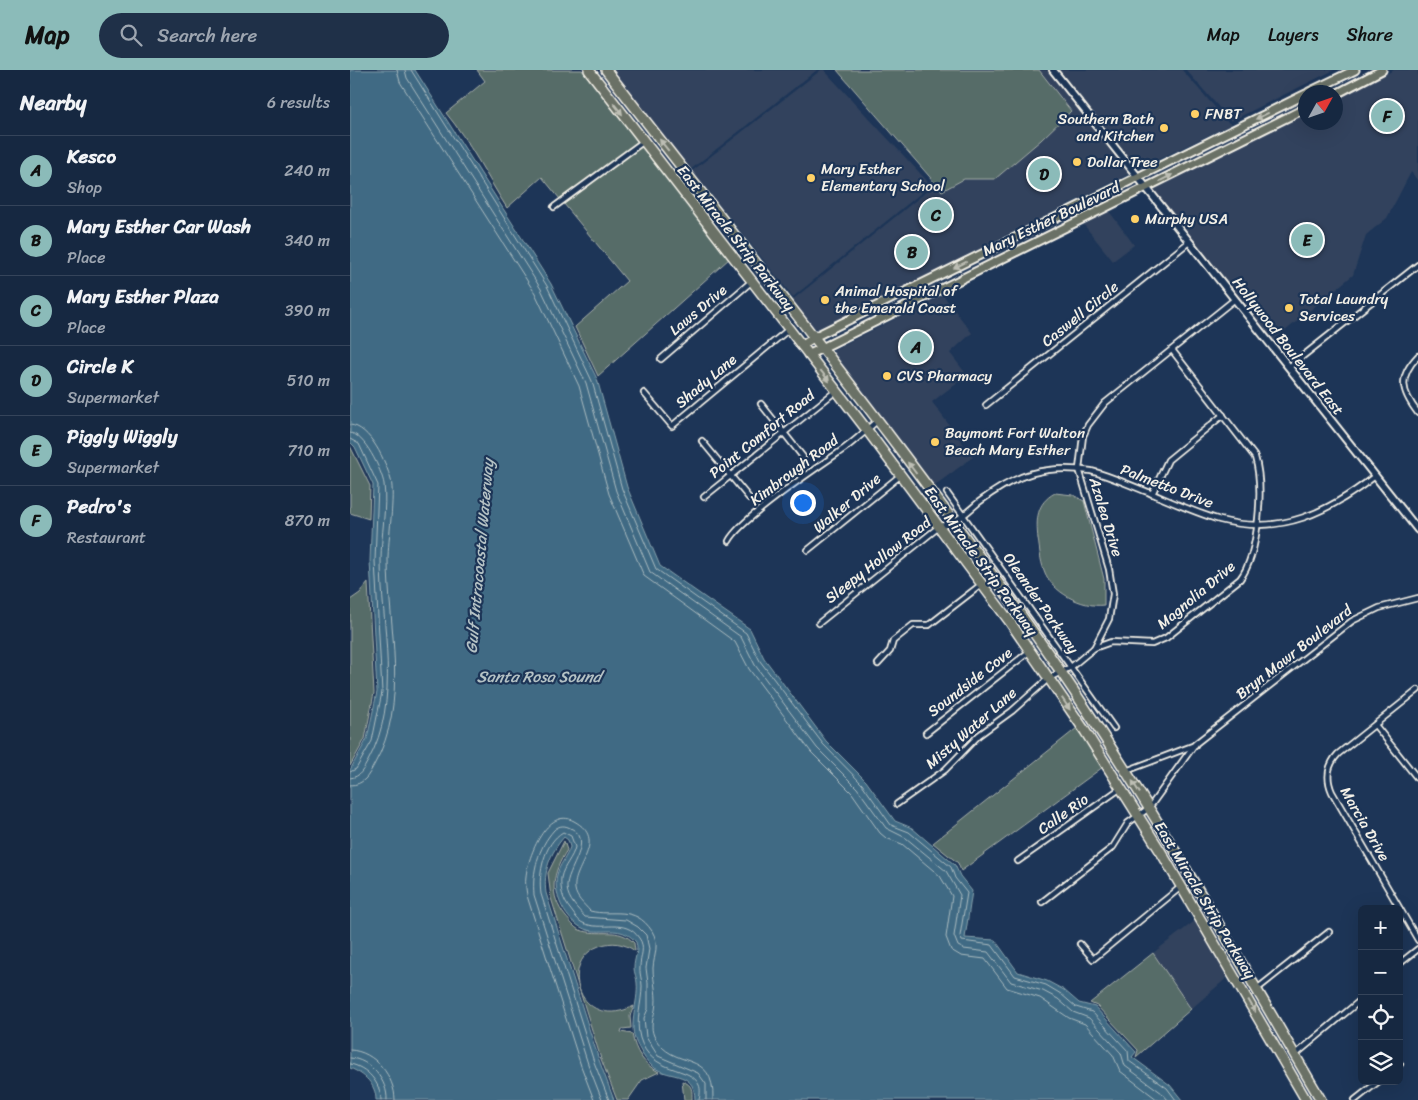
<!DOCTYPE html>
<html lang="en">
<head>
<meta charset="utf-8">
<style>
  :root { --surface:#162841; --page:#1f3048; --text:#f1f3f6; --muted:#9ea6b1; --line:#35445a; --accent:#8bbbb9 }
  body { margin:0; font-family:Sriracha,sans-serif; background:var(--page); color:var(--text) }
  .controls { position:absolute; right:15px; bottom:15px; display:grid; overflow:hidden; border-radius:8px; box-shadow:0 5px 20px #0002 }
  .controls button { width:45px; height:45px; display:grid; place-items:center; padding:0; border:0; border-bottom:1px solid var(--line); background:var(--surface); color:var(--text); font:25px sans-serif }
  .compass { position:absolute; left:948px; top:15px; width:45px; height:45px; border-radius:50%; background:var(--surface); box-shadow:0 5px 20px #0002; rotate:50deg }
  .you { position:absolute; left:452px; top:432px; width:18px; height:18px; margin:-12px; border:4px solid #fff; border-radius:50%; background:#1a73e8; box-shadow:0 0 0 8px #1a73e833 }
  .badge { display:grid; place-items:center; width:32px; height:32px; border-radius:50%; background:var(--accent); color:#111; font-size:16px; font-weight:700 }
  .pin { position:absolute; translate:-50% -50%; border:2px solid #fff; box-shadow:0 1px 5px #0006 }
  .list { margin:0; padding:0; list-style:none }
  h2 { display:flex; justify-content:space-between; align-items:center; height:65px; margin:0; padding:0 20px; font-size:21px }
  h2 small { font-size:16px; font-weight:400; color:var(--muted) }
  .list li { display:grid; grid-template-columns:32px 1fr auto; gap:15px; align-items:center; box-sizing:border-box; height:70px; padding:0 20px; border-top:1px solid var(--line) }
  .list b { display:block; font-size:19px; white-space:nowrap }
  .list p { margin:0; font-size:16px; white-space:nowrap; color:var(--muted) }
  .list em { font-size:16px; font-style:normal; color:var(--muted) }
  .icon { flex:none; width:28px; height:28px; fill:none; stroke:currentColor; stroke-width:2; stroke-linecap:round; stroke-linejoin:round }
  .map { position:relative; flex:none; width:1068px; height:1030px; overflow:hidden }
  header { display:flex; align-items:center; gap:30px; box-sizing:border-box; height:70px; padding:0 25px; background:var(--accent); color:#111 }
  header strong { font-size:24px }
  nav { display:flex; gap:28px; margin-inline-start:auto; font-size:18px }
  .search { width:350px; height:45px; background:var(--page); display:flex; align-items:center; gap:12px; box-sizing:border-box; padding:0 18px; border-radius:28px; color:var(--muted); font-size:19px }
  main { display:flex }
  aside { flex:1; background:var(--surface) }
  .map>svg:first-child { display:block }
  .built { fill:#31425d }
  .green { fill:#576c68; stroke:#a6aea8 }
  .water { fill:#3f6b84; stroke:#87a1ac }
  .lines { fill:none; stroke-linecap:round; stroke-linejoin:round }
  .shore { stroke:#acbbc0; stroke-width:1 }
  .street-casing { stroke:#f4f1e8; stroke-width:8 }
  .secondary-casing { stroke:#f4f1e8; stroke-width:10 }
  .primary-casing { stroke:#f4f1e8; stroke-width:11 }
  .highway-casing { stroke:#f4f1e8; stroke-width:12 }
  .street { stroke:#1d3557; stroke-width:4.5 }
  .secondary { stroke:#1d3557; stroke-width:6 }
  .primary { stroke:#6a7166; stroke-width:7 }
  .highway { stroke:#6a7166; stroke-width:9 }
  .oneway { fill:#bdbeb4 }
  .poi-dot { fill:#ffd166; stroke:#1d3557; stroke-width:2 }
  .labels { text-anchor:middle; stroke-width:4.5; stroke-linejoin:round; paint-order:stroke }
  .poi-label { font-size:15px; fill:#f4f1e8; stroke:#1d3557; text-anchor:start }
  .street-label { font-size:15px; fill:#f4f1e8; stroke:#1d3557 }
  .water-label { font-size:16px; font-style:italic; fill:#b5c2c5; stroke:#1d3557 }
</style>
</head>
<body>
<header>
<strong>Map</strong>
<div class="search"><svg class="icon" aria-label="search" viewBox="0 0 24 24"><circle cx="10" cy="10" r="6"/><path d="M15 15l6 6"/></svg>Search here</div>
<nav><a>Map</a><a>Layers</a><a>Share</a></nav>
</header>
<main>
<aside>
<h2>Nearby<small>6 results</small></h2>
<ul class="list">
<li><span class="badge">A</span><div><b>Kesco</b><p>Shop</p></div><em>240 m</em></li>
<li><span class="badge">B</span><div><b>Mary Esther Car Wash</b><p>Place</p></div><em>340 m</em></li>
<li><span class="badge">C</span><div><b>Mary Esther Plaza</b><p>Place</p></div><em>390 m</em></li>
<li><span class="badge">D</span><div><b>Circle K</b><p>Supermarket</p></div><em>510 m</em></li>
<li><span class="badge">E</span><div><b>Piggly Wiggly</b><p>Supermarket</p></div><em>710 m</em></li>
<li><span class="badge">F</span><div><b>Pedro's</b><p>Restaurant</p></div><em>870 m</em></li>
</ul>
</aside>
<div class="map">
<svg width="1068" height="1030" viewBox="0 0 1068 1030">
  <rect width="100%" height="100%" fill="#1d3557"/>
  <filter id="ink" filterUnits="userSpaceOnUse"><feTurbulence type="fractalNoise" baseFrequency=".02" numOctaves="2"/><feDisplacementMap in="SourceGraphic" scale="10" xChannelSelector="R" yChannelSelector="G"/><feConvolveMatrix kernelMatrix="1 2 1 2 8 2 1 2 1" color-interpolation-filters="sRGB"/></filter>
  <g filter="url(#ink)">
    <!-- built -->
    <g class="built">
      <polygon points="467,0 340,100 263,1 264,0"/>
      <polygon points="471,0 474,0 581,115 443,227 342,101"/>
      <polygon points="689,0 699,0 781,103 470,259 461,257 441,231 586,114 592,121 614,109 645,108 691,70 721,41"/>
      <polygon points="707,0 832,0 879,53 882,54 786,100"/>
      <polygon points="836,0 984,0 881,51"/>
      <polygon points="1044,0 1068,0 1068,111 1061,102 1037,148 1016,165 1003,205 923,271 802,119 955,44 956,52 986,52 986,29"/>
      <polygon points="759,141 784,175 763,191 734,155"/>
      <polygon points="593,225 622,263 600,283 617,305 582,332 623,387 584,416 486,288 483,280"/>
      <polygon points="846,850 879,906 841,939 803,883"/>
    </g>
    <!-- green -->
    <g class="green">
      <path d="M 127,0 L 232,0 L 288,72 L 210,129 L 192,107 L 157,138 C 137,107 120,72 96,43 L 135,11 Z"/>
      <polygon points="487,0 689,0 721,41 691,70 645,109 614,109 592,121"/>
      <polygon points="292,76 380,188 248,306 225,257 277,211 214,134"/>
      <polygon points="0,376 20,416 19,449 0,443"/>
      <path d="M 705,423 L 723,425 L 734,431 L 754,509 L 754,535 C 732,538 701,522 694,500 C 690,490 690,480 688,469 C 686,450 686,433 705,423 Z"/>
      <polygon points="18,513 24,623 15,669 0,696 0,530 10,523"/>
      <polygon points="727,658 753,697 611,801 608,793 583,773"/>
      <path d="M 214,771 L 217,780 C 202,803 198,825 216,847 C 220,851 224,858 230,860 C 249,867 269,856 284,873 L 285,881 C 274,873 262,871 249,876 C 207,892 230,963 284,936 L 280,946 L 281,958 L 272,959 L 271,962 L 282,964 C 285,981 294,995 309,1002 L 292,1010 L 278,1030 L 267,1030 L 251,989 L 201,828 L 198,803 Z"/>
      <polygon points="803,883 841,939 786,987 788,980 747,936 740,933"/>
      <path d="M 332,1011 C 343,1015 342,1020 342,1030 L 334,1030 Z"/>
    </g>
    <!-- water -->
    <path class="water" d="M 0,0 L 65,0 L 201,214 L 247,309 L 277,417 L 310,496 L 400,559 L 414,588 L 476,671 L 516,711 L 545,751 L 562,758 L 605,795 L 610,806 L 622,821 L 615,868 L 645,870 L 668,902 L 697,911 L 714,920 L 729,933 L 745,937 L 786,982 L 782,987 L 820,1015 L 832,1030 L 345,1030 C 345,997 316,1012 299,993 C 294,988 290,980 287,974 C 277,954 289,933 287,913 C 287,908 284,903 284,898 C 284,888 289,882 286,872 C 273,857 260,862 243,861 C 219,859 202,827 207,805 C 209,795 217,787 220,777 L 218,770 L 214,767 C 200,783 193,802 196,823 L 249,990 L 264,1030 L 26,1030 C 26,1014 14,1004 0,998 L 0,700 L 17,669 L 27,622 L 20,491 L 23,415 L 5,377 L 0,372 Z"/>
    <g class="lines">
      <!-- shore -->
      <g class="shore">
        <polyline points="47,0 50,12 185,223 229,316 259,424 294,506 385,572 399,599 461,682 502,723 530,763 536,768 552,774 590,806 602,826 596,867 601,880 611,886 635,889 657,918 690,928 719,948 735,954 763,985 770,1001 808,1030"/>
        <polyline points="55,0 57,8 191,219 236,313 266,421 300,502 391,567 405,595 467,678 507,718 536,758 556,768 596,801 610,825 604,866 608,876 614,879 638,882 661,912 693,921 708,929 723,942 739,948 771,983 775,996 812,1023 818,1030"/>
        <polyline points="61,0 197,216 242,311 272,419 306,499 396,563 410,591 473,674 512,714 541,755 559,762 601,797 605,808 617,823 610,866 612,871 642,875 665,906 696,915 711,924 726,937 742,942 778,981 779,991 817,1018 826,1030"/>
        <path d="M 0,355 C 20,356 36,392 41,410 C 45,426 38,470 38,490 C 38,558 60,632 24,695 C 18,706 14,715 0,715"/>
        <path d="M 0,363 C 14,363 32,401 34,414 C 37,438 31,465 31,490 C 31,556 52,630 18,691 C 13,699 11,707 0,708"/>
        <polyline points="0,369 9,374 28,415 25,491 32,622 22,671 6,699 0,702"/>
        <path d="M 0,980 C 25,981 45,1007 45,1030"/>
        <path d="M 0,988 C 20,989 38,1011 37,1030"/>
        <path d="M 0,994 C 17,997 31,1013 31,1030"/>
        <path d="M 244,1030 L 231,996 L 178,829 C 176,822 175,813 176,806 C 178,787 197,736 224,751 C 259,770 222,797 225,819 C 226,828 234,834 240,841 C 263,847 284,834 302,861 C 310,874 304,885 303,898 C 303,912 308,926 305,940 C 303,949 300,957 304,966 C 322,1002 365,977 363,1030"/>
        <path d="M 252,1030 L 238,994 L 184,825 C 182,802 188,778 204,760 C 208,756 213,755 218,757 C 248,768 215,800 217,818 C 218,830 228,839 235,847 L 276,850 L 288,857 L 296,865 L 299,879 L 296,898 L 298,913 L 298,939 L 294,948 L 296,967 L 308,986 L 348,1003 L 356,1014 L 356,1030"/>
        <path d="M 259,1030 L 244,992 L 191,824 C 188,804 194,773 213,762 L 221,766 L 225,777 C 223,788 213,796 211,808 C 210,820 213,830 220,839 C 224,844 228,851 233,853 C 252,862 275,847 289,868 C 296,877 290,887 290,897 C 289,903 292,909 292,916 C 292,933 285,950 290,968 C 301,1005 341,995 349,1015 C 351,1019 350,1026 349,1030"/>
      </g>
      <!-- street casing -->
      <g class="street-casing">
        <g id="street">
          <polyline points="204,137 294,71"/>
          <path d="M 1068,286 C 1048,307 1051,321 1068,343"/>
          <polyline points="311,289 402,211"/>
          <polyline points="939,297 1068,195"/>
          <polyline points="294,323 322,356 439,259"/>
          <polyline points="411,334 453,387"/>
          <polyline points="636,335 839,172"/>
          <polyline points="352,371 399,428"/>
          <polyline points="597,423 764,658"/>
          <polyline points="802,424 818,390 873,345"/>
          <polyline points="354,427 486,321"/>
          <path d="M 379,471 C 390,449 465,399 488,383 C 502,374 514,362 527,351"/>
          <polyline points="458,480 551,405"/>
          <path d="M 469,553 L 590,456 C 606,454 617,442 629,432 C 666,404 695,394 741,401 C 761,406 779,415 798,422 C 822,432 846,443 870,450 C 931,466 979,442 1025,406"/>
          <path d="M 744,578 L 761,572 L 802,574 L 816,568 L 890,509 C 909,484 914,417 905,387 L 822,280"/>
          <polyline points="528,594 540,581 543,571 563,555 579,555 632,514"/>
          <path d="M 1068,620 L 988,684 C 977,696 976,708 982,722 L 1068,870"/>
          <polyline points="1025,655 1068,709"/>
          <polyline points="576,663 680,581"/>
          <polyline points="776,701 845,675"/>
          <polyline points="547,734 595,700 629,665 662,641 699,608 721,597 744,578 759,549 763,524 759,499 729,399 733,366 738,355 755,333 885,229"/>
          <polyline points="668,791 771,718"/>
          <polyline points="692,832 763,777 778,753 799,738 845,674 1002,551 1029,538 1068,528"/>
          <polyline points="730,874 743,889 832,816"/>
          <polyline points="1049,894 1068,879"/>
          <polyline points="907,919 979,862"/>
          <polyline points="945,985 1012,929"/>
          <polyline points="1049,995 1050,994"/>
          <polyline points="1005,1030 1029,1011"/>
        </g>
      </g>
      <!-- secondary casing -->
      <g class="secondary-casing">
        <polyline id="secondary" points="703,0 1068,460"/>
      </g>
      <!-- primary casing -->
      <g class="primary-casing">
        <g id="primary">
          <polyline points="959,22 1005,0"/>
          <polyline points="986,24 1032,0"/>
          <polyline points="451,276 468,265 956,24"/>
          <polyline points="458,285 956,38"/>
        </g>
      </g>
      <!-- highway casing -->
      <g class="highway-casing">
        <g id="highway">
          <polyline points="239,0 517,360 660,552 735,661 811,782 956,1030"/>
          <path d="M 256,0 C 409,198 567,393 709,599 C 804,738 886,885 971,1030"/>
        </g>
      </g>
      <!-- street -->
      <use href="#street" class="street"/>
      <!-- secondary -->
      <use href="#secondary" class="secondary"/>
      <!-- primary -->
      <use href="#primary" class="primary"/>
      <!-- highway -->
      <use href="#highway" class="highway"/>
    </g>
    <!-- one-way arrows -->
    <defs><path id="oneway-solid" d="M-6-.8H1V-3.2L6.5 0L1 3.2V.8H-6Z" transform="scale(1.25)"/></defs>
    <g class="oneway">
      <use href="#oneway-solid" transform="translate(268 39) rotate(52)"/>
      <use href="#oneway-solid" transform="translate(912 46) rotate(154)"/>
      <use href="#oneway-solid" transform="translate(314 75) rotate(-128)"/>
      <use href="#oneway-solid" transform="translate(816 108) rotate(-27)"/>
      <use href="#oneway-solid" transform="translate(610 195) rotate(154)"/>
      <use href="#oneway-solid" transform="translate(475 306) rotate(52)"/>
      <use href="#oneway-solid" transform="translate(562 398) rotate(-127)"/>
      <use href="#oneway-solid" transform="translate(716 634) rotate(56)"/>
      <use href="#oneway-solid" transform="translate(786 717) rotate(-122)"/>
      <use href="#oneway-solid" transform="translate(902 936) rotate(60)"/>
    </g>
  </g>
  <!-- markers -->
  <g class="poi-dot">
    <circle cx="845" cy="44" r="5"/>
    <circle cx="814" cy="58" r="5"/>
    <circle cx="727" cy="92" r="5"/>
    <circle cx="461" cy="108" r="5"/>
    <circle cx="785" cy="149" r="5"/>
    <circle cx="475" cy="230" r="5"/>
    <circle cx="939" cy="238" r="5"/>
    <circle cx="537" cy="306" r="5"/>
    <circle cx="585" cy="372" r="5"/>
  </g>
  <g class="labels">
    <!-- poi labels -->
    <g class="poi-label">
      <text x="855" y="49">FNBT</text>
      <text x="804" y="54" text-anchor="end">Southern Bath<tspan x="804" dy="17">and Kitchen</tspan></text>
      <text x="737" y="97">Dollar Tree</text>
      <text x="471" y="104">Mary Esther<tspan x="471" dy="17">Elementary School</tspan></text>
      <text x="795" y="154">Murphy USA</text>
      <text x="485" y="226">Animal Hospital of<tspan x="485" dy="17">the Emerald Coast</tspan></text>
      <text x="949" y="234">Total Laundry<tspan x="949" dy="17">Services</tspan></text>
      <text x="547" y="311">CVS Pharmacy</text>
      <text x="595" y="368">Baymont Fort Walton<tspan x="595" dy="17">Beach Mary Esther</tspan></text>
    </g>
    <!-- street labels -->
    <g class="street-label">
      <text transform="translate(701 149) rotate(-26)" y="5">Mary Esther Boulevard</text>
      <text transform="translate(386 168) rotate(52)" y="5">East Miracle Strip Parkway</text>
      <text transform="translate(348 240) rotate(-40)" y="5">Laws Drive</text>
      <text transform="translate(730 244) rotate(-39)" y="5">Caswell Circle</text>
      <text transform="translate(938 276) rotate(52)" y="5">Hollywood Boulevard East</text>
      <text transform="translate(356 311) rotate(-40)" y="5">Shady Lane</text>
      <text transform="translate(412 364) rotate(-39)" y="5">Point Comfort Road</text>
      <text transform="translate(444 400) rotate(-37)" y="5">Kimbrough Road</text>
      <text transform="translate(817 416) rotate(21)" y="5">Palmetto Drive</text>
      <text transform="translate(497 433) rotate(-40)" y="5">Walker Drive</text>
      <text transform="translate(756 447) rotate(73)" y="5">Azalea Drive</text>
      <text transform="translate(528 490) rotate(-38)" y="5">Sleepy Hollow Road</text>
      <text transform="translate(631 491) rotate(54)" y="5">East Miracle Strip Parkway</text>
      <text transform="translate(846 525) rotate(-40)" y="5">Magnolia Drive</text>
      <text transform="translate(691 533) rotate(55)" y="5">Oleander Parkway</text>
      <text transform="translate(944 582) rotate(-38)" y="5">Bryn Mawr Boulevard</text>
      <text transform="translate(620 612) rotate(-38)" y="5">Soundside Cove</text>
      <text transform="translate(621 658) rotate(-41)" y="5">Misty Water Lane</text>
      <text transform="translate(713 744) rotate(-35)" y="5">Calle Rio</text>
      <text transform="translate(1015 754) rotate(60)" y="5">Marcia Drive</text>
      <text transform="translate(855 830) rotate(59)" y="5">East Miracle Strip Parkway</text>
    </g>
    <!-- water labels -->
    <g class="water-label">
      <text transform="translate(129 486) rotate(-85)" y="6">Gulf Intracoastal Waterway</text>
      <text x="189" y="612">Santa Rosa Sound</text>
    </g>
  </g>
</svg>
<div class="controls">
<button>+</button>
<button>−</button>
<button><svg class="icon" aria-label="locate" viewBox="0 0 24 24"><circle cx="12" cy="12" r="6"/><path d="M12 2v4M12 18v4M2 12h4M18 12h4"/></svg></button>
<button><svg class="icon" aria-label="layers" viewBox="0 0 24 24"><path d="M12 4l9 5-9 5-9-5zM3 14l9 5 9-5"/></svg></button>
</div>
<svg class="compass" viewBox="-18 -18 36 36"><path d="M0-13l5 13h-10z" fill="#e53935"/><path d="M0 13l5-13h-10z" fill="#9ea6b1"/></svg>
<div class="you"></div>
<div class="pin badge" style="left:566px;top:277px">A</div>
<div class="pin badge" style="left:562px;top:182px">B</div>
<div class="pin badge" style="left:586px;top:145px">C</div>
<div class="pin badge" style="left:694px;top:104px">D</div>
<div class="pin badge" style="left:957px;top:170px">E</div>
<div class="pin badge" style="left:1037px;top:46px">F</div>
</div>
</main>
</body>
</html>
